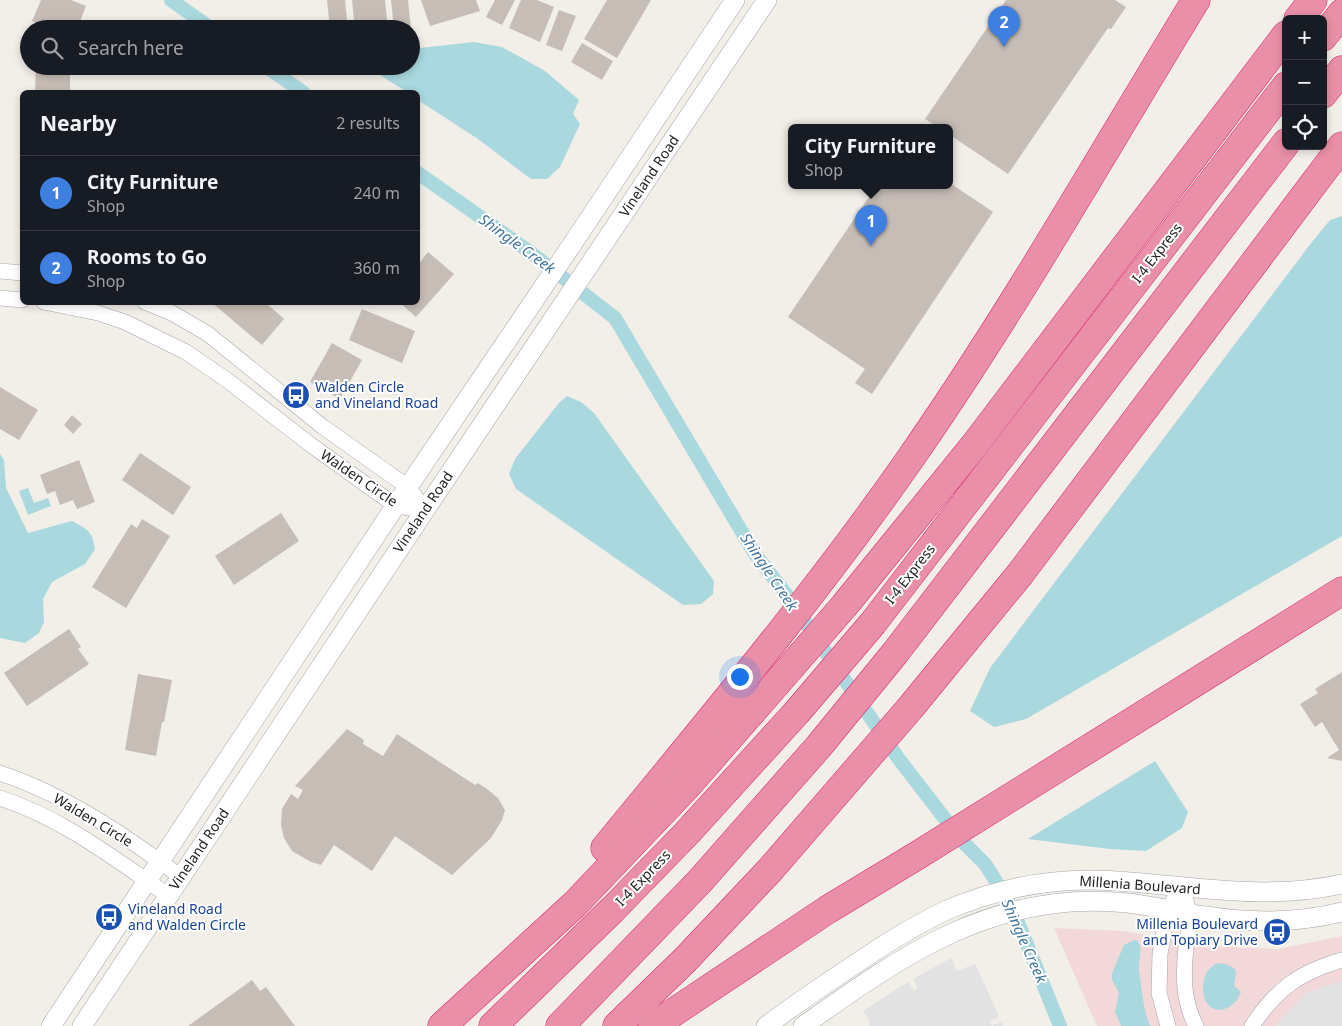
<!DOCTYPE html>
<html lang="en">
<head>
<meta charset="utf-8">
<style>
  :root { --surface:#171b24; --page:#20242c; --text:#f1f3f6; --muted:#9ea1a6; --line:#363941; --accent:#d30012 }
  body { margin:0; font-family:"Noto Sans",sans-serif; background:var(--page); color:var(--text) }
  .controls { position:absolute; right:15px; top:15px; display:grid; overflow:hidden; border-radius:8px; box-shadow:0 2px 8px #0003 }
  .controls button { width:45px; height:45px; display:grid; place-items:center; padding:0; border:0; border-bottom:1px solid var(--line); background:var(--surface); color:var(--text); font:25px sans-serif }
  .you { position:absolute; left:739px; top:676px; width:18px; height:18px; margin:-12px; border:4px solid #fff; border-radius:50%; background:#1a73e8; box-shadow:0 0 0 8px #1a73e833 }
  .badge { display:grid; place-items:center; width:32px; height:32px; border-radius:50%; background:var(--accent); color:#fff; font-size:16px; font-weight:700 }
  .pin { position:absolute; translate:-50% -41px; filter:drop-shadow(0 1px 2px #0008) }
  .pin::after { content:''; position:absolute; top:26px; width:18px; height:15px; background:inherit; clip-path:polygon(0 0,100% 0,50% 100%) }
  .popup { position:absolute; left:788px; top:124px; width:165px; height:65px; box-sizing:border-box; display:grid; place-content:center; border-radius:8px; background:var(--surface); filter:drop-shadow(0 1px 4px #0005); font-size:16px; white-space:nowrap; color:var(--muted) }
  .popup b { font-size:19px; color:var(--text) }
  .popup::after { content:''; position:absolute; left:50%; top:100%; margin-left:-10px; border:10px solid transparent; border-top-color:var(--surface) }
  .list { margin:0; padding:0; list-style:none }
  h2 { display:flex; justify-content:space-between; align-items:center; height:65px; margin:0; padding:0 20px; font-size:21px }
  h2 small { font-size:16px; font-weight:400; color:var(--muted) }
  .list li { display:grid; grid-template-columns:32px 1fr auto; gap:15px; align-items:center; box-sizing:border-box; height:75px; padding:0 20px; border-top:1px solid var(--line) }
  .list b { display:block; font-size:19px; white-space:nowrap }
  .list p { margin:0; font-size:16px; white-space:nowrap; color:var(--muted) }
  .list em { font-size:16px; font-style:normal; color:var(--muted) }
  .icon { flex:none; width:28px; height:28px; fill:none; stroke:currentColor; stroke-width:2; stroke-linecap:round; stroke-linejoin:round }
  .map { position:relative; flex:none; width:1342px; height:1026px; overflow:hidden }
  .search { position:absolute; background:var(--surface); box-shadow:0 2px 8px #0003; left:20px; top:20px; width:400px; height:55px; display:flex; align-items:center; gap:12px; box-sizing:border-box; padding:0 18px; border-radius:28px; color:var(--muted); font-size:19px }
  .panel { position:absolute; background:var(--surface); box-shadow:0 2px 8px #0003; left:20px; top:90px; width:400px; height:215px; border-radius:8px }
  .map>svg:first-child { display:block }
  .commercial { fill:#f2d8d9 }
  .parking { fill:#e2e2e2 }
  .water { fill:#a9d8df }
  .lines { fill:none; stroke-linecap:round; stroke-linejoin:round }
  .canal { stroke:#a9d8df; stroke-width:14 }
  .building { fill:#c7bdb7 }
  .minor-casing { stroke:#a6a6a6; stroke-width:16 }
  .tertiary-casing { stroke:#a6a6a6; stroke-width:20 }
  .motorway-casing { stroke:#de2775; stroke-width:29 }
  .minor { stroke:#fff; stroke-width:15 }
  .tertiary { stroke:#fff; stroke-width:19 }
  .motorway { stroke:#e990a8; stroke-width:28 }
  .labels { text-anchor:middle; stroke-width:4; stroke-linejoin:round; paint-order:stroke }
  .street-label { font-size:14px; fill:#222; stroke:#fff }
  .transit-label { font-size:14px; fill:#164399; stroke:#fff; text-anchor:start }
  .water-label { font-size:15px; font-style:italic; fill:#42769c; stroke:#fff }
</style>
</head>
<body>
<div class="map">
<svg width="1342" height="1026" viewBox="0 0 1342 1026">
  <rect width="100%" height="100%" fill="#f2eee8"/>
  <!-- commercial -->
  <polygon class="commercial" points="1054,928 1123,931 1206,946 1278,949 1342,936 1342,1026 1097,1026"/>
  <!-- parking -->
  <g class="parking">
    <polygon points="951,958 957,971 975,964 999,1016 990,1021 992,1026 1001,1022 1003,1026 869,1026 870,1021 863,1011 908,982 914,991 918,988 913,979"/>
    <polygon points="1342,981 1342,1026 1275,1026 1306,993"/>
  </g>
  <!-- water -->
  <g class="water">
    <polygon points="474,42 502,47 545,71 579,100 573,114 580,124 560,167 547,179 531,179 478,139 418,100 418,92 407,92 375,72 374,66 411,66 411,49"/>
    <polygon points="1342,216 1342,536 1026,719 994,727 970,711 990,668 1312,242 1330,220"/>
    <polygon points="567,396 581,402 594,413 714,581 713,594 701,604 683,605 516,489 509,474 515,459 559,403"/>
    <path d="M 0,454 L 4,460 L 6,488 L 28,533 L 72,521 C 88,530 92,530 95,549 L 85,564 L 52,582 L 43,599 L 44,622 L 39,633 L 25,643 L 0,638 Z"/>
    <polygon points="28,488 34,503 48,498 51,506 28,515 19,491"/>
    <polygon points="1155,761 1188,812 1182,828 1146,851 1110,849 1028,839"/>
    <path d="M 1134,940 L 1137,940 C 1144,948 1138,961 1139,971 C 1142,989 1143,1009 1150,1026 L 1121,1026 L 1115,1012 L 1119,993 L 1112,980 L 1112,973 L 1124,945 Z"/>
    <path d="M 1217,963 L 1226,964 L 1235,969 L 1236,973 L 1234,986 L 1241,992 C 1239,998 1235,1003 1229,1007 C 1203,1022 1192,976 1217,963 Z"/>
  </g>
  <g class="lines">
    <!-- canal -->
    <g class="canal">
      <polyline points="171,0 212,29"/>
      <polyline points="265,66 303,92"/>
      <polyline points="418,173 530,252 615,318 755,554 789,598 898,758 962,841 985,864 994,878 1013,910 1060,1026"/>
    </g>
  </g>
  <!-- building -->
  <g class="building">
    <polygon points="41,0 71,0 86,6 77,29 51,29 32,21"/>
    <polygon points="327,0 345,0 348,29 330,29"/>
    <polygon points="352,0 385,0 388,29 355,29"/>
    <polygon points="391,0 408,0 411,29 394,29"/>
    <polygon points="421,0 476,0 480,11 430,26"/>
    <polygon points="495,0 515,0 502,25 486,17"/>
    <polygon points="521,0 537,0 554,7 540,42 509,28"/>
    <polygon points="607,0 651,0 617,58 584,39"/>
    <polygon points="1006,0 1115,0 1126,7 1111,29 1108,28 1008,174 950,135 950,127 938,127 925,119"/>
    <polygon points="559,10 576,16 562,51 546,45"/>
    <polygon points="582,43 613,61 602,80 571,62"/>
    <polygon points="36,66 70,67 70,92 35,92"/>
    <polygon points="950,183 993,212 872,394 855,383 865,369 788,317 877,185 950,185"/>
    <polygon points="428,252 454,274 416,317 399,302 418,302 418,265"/>
    <polygon points="211,302 265,302 284,319 262,345"/>
    <polygon points="362,309 415,331 402,363 349,340"/>
    <polygon points="332,343 362,360 340,399 310,382"/>
    <polygon points="0,387 38,410 19,440 0,429"/>
    <polygon points="72,415 82,424 73,434 64,425"/>
    <polygon points="140,453 191,487 173,515 122,480"/>
    <polygon points="79,460 95,502 77,509 73,500 60,505 55,491 47,494 40,475"/>
    <polygon points="281,513 299,541 234,585 215,556"/>
    <polygon points="142,519 170,536 126,608 92,587 131,524 137,528"/>
    <polygon points="69,629 81,647 78,649 89,664 27,706 4,673"/>
    <polygon points="1342,672 1342,761 1327,758 1339,750 1322,722 1315,727 1300,704 1318,693 1315,689"/>
    <polygon points="138,674 172,680 164,722 162,722 156,756 125,750"/>
    <polygon points="347,729 364,740 363,744 383,756 397,734 475,785 478,783 487,789 498,798 505,810 502,820 491,838 452,875 395,836 372,871 334,845 321,865 311,862 292,851 284,838 281,825 282,809 291,794 298,799 303,790 295,786"/>
    <polygon points="252,980 260,991 266,987 295,1026 188,1026"/>
  </g>
  <g class="lines">
    <!-- minor casing -->
    <g class="minor-casing">
      <g id="minor">
        <polyline points="0,271 22,273"/>
        <polyline points="0,298 22,300"/>
        <polyline points="44,302 98,313 125,322 186,352 227,380 311,445 396,506 425,510"/>
        <polyline points="145,302 172,313 208,334 323,427 408,487 425,510"/>
        <path d="M 0,773 C 66,795 126,836 181,877"/>
        <path d="M 0,798 C 62,818 115,859 169,896"/>
        <path d="M 1181,887 C 1184,895 1188,904 1189,913 C 1191,924 1188,936 1186,947 C 1183,975 1183,1001 1196,1026"/>
        <polyline points="1168,1026 1159,993 1160,954 1168,909 1181,887"/>
        <path d="M 1252,1026 C 1277,988 1299,973 1342,960"/>
      </g>
    </g>
    <!-- tertiary casing -->
    <g class="tertiary-casing">
      <g id="tertiary">
        <polyline points="51,1026 408,487 573,243 735,0"/>
        <polyline points="82,1026 425,510 767,0"/>
        <path d="M 766,1026 C 802,999 840,974 878,949 C 900,935 923,921 947,910 C 1000,887 1059,877 1117,881 C 1193,886 1265,901 1342,884"/>
        <path d="M 803,1026 C 904,954 996,889 1128,903 C 1154,906 1180,913 1206,916 C 1250,923 1298,923 1342,912"/>
      </g>
    </g>
    <!-- motorway casing -->
    <g class="motorway-casing">
      <g id="motorway">
        <polyline points="1298,19 1313,0"/>
        <polyline points="1323,37 1342,13"/>
        <polyline points="1323,94 1342,70"/>
        <path d="M 605,848 C 710,720 816,594 910,459 C 1013,311 1102,154 1196,0"/>
        <polyline points="442,1026 575,904 688,785 844,606 973,447 1286,35"/>
        <polyline points="493,1026 613,909 687,833 797,712 873,623 1286,86"/>
        <polyline points="560,1026 700,881 819,746 895,653 1286,143"/>
        <polyline points="617,1026 685,960 770,870 911,707 1020,574 1342,146"/>
        <polyline points="653,1026 827,910 918,855 1342,591"/>
      </g>
    </g>
    <!-- minor -->
    <use href="#minor" class="minor"/>
    <!-- tertiary -->
    <use href="#tertiary" class="tertiary"/>
    <!-- motorway -->
    <use href="#motorway" class="motorway"/>
  </g>
  <!-- icons -->
  <defs>
    <g id="bus-disc" transform="scale(1.4375)"><circle r="9.5" fill="#1a4fb4" stroke="#fff"/><path d="M-5-6H5V4H4V6H2V4H-2V6H-4V4H-5ZM-3.5-4V0h7V-4ZM-3.5 1.2v1.5H-2V1.2ZM2 1.2v1.5H3.5V1.2Z" fill="#fff"/></g>
  </defs>
  <g fill-rule="evenodd">
    <use href="#bus-disc" x="296" y="395"/>
    <use href="#bus-disc" x="109" y="917"/>
    <use href="#bus-disc" x="1277" y="932"/>
  </g>
  <g class="labels">
    <!-- street labels -->
    <g class="street-label">
      <text transform="translate(649 176) rotate(-56)" y="5">Vineland Road</text>
      <text transform="translate(1157 253) rotate(-52)" y="5">I-4 Express</text>
      <text transform="translate(359 478) rotate(34)" y="5">Walden Circle</text>
      <text transform="translate(423 512) rotate(-56)" y="5">Vineland Road</text>
      <text transform="translate(910 574) rotate(-52)" y="5">I-4 Express</text>
      <text transform="translate(93 820) rotate(31)" y="5">Walden Circle</text>
      <text transform="translate(199 849) rotate(-56)" y="5">Vineland Road</text>
      <text transform="translate(643 878) rotate(-46)" y="5">I-4 Express</text>
      <text transform="translate(1140 885) rotate(4)" y="5">Millenia Boulevard</text>
    </g>
    <!-- transit labels -->
    <g class="transit-label">
      <text x="315" y="392">Walden Circle<tspan x="315" dy="16">and Vineland Road</tspan></text>
      <text x="128" y="914">Vineland Road<tspan x="128" dy="16">and Walden Circle</tspan></text>
      <text x="1258" y="929" text-anchor="end">Millenia Boulevard<tspan x="1258" dy="16">and Topiary Drive</tspan></text>
    </g>
    <!-- water labels -->
    <g class="water-label">
      <text transform="translate(517 244) rotate(36)" y="5">Shingle Creek</text>
      <text transform="translate(769 572) rotate(56)" y="5">Shingle Creek</text>
      <text transform="translate(1024 941) rotate(66)" y="5">Shingle Creek</text>
    </g>
  </g>
</svg>
<div class="controls">
<button>+</button>
<button>−</button>
<button><svg class="icon" aria-label="locate" viewBox="0 0 24 24"><circle cx="12" cy="12" r="6"/><path d="M12 2v4M12 18v4M2 12h4M18 12h4"/></svg></button>
</div>
<div class="you"></div>
<div class="pin badge" style="left:871px;top:246px;background:#3f7fe0">1</div>
<div class="popup"><b>City Furniture</b>Shop</div>
<div class="pin badge" style="left:1004px;top:47px;background:#3f7fe0">2</div>
<div class="search"><svg class="icon" aria-label="search" viewBox="0 0 24 24"><circle cx="10" cy="10" r="6"/><path d="M15 15l6 6"/></svg>Search here</div>
<section class="panel">
<h2>Nearby<small>2 results</small></h2>
<ul class="list">
<li><span class="badge" style="background:#3f7fe0">1</span><div><b>City Furniture</b><p>Shop</p></div><em>240 m</em></li>
<li><span class="badge" style="background:#3f7fe0">2</span><div><b>Rooms to Go</b><p>Shop</p></div><em>360 m</em></li>
</ul>
</section>
</div>
</body>
</html>
